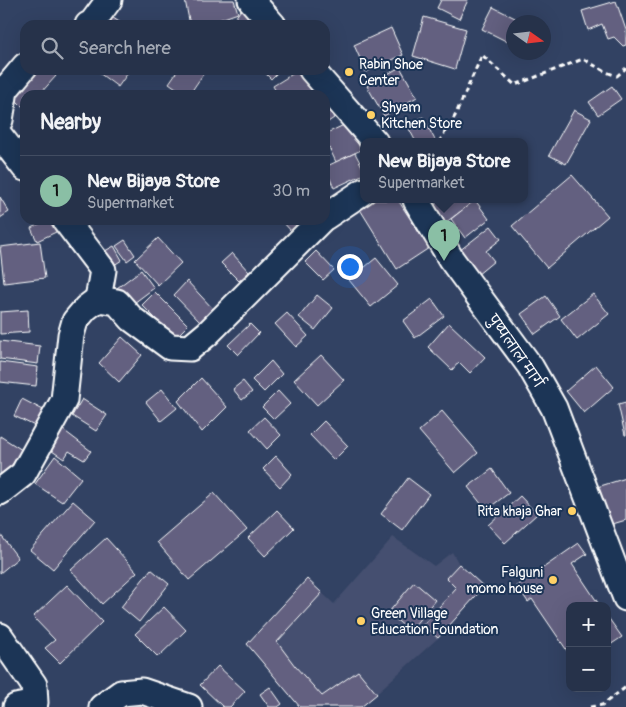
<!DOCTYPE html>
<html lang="en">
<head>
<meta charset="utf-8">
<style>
  :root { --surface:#26324a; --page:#2e3a51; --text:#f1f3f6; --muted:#a4aab5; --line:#424d62; --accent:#8abfa5 }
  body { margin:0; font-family:Pangolin,"Playpen Sans Deva",sans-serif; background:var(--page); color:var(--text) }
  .controls { position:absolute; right:15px; bottom:15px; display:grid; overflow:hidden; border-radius:10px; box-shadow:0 5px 20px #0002 }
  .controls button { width:45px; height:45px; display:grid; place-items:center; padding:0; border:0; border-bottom:1px solid var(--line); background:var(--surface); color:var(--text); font:25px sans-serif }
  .compass { position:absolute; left:506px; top:15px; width:45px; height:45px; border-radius:50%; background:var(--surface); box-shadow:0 5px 20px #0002; rotate:104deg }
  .you { position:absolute; left:349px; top:266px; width:18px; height:18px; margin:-12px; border:4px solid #fff; border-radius:50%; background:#1a73e8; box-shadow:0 0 0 8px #1a73e833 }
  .badge { display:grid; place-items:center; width:32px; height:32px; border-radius:50%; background:var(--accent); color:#111; font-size:16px; font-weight:700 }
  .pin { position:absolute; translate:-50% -41px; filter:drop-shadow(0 1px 2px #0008) }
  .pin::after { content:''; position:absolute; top:26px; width:18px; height:15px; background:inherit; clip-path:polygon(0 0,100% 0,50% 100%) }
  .popup { position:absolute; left:360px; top:138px; width:168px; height:65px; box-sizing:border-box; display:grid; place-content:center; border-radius:10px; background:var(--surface); filter:drop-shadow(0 1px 4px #0005); font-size:16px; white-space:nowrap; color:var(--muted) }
  .popup b { font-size:19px; color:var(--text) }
  .popup::after { content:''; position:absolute; left:50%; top:100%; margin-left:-10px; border:10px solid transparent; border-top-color:var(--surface) }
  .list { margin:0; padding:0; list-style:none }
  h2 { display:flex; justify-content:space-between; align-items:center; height:65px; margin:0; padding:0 20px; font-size:21px }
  h2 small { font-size:16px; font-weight:400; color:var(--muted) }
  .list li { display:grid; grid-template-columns:32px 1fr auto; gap:15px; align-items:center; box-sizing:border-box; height:70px; padding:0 20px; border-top:1px solid var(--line) }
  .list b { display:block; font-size:19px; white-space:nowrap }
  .list p { margin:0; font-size:16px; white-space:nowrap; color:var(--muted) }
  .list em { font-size:16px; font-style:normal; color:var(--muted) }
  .icon { flex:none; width:28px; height:28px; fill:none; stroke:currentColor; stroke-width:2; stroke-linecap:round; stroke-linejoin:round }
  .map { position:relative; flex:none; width:626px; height:707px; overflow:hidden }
  .search { position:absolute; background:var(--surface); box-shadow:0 5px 20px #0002; left:20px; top:20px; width:310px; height:55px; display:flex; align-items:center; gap:12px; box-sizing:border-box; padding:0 18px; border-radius:15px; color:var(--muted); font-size:19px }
  .panel { position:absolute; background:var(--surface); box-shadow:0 5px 20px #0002; left:20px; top:90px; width:310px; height:135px; border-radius:15px }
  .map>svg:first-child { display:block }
  .built { fill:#454f6f }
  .building { fill:#646180; stroke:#fff }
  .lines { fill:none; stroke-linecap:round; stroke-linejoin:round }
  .minor-casing { stroke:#fff; stroke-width:29 }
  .path { stroke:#fff; stroke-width:3; stroke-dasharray:5 4; stroke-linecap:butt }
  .minor { stroke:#1d3557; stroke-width:25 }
  .poi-dot { fill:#ffd166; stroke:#1d3557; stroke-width:2 }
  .labels { text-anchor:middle; stroke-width:4; stroke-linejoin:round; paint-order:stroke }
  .poi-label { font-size:14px; fill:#fff; stroke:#1d3557; text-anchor:start }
  .street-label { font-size:14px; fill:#fff; stroke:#1d3557 }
</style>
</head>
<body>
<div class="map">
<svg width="626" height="707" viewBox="0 0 626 707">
  <rect width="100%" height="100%" fill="#324263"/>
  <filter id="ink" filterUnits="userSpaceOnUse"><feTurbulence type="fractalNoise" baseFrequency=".02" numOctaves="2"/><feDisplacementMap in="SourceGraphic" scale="10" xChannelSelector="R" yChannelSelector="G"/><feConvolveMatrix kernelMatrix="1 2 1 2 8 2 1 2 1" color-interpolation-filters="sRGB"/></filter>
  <g filter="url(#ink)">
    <!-- built -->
    <polygon class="built" points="393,537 434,566 452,552 459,564 484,587 438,638 361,707 301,707 247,644 307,579 334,604"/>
    <!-- building -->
    <g class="building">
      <polygon points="185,0 234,0 238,13 204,25 190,25"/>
      <polygon points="441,0 468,0 459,19 437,8"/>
      <polygon points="616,1 626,30 626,45 623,46 614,37 608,39 602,24 588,30 582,11"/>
      <polygon points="243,7 256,25 230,25"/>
      <polygon points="493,7 521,21 514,22 514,36 510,43 482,29"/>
      <polygon points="107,14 124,25 100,25"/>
      <polygon points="424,17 466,29 455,69 413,56"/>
      <polygon points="391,28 403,55 366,72 354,45"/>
      <polygon points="400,67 417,97 384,116 367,86"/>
      <polygon points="39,70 50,70 56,76 39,95 25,95 25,109 14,98"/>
      <polygon points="95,70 130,70 118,87"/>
      <polygon points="178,70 206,70 189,95 186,95 169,83"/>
      <polygon points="262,70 280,70 271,79"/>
      <polygon points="299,70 307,70 320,91 314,95 278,95 273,86"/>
      <polygon points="612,86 621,99 598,115 589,102"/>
      <polygon points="325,103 334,118 325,124"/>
      <polygon points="574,110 591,119 566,164 549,155"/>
      <polygon points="423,117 436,142 416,142 407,125"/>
      <polygon points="348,123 361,150 336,162 325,139 325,134"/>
      <polygon points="355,153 364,170 364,174 334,188 325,167"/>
      <polygon points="572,175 608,216 547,268 512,226"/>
      <polygon points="0,197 9,212 0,218"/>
      <polygon points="364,200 398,200 429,248 397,269 356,203"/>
      <polygon points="441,200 476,200 445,223 433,206"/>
      <polygon points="475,200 489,219 465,238 451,219"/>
      <polygon points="47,220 51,220 56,232 37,241 31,228"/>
      <polygon points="281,220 305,220 292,232"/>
      <polygon points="491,226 501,239 486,251 494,261 477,275 459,251"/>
      <polygon points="158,238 181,263 158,285 135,260"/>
      <polygon points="125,240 135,255 127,261 116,246"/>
      <polygon points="40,242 45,278 4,283 0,247"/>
      <polygon points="114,246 122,260 114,265 105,251"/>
      <polygon points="316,251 334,270 323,280 305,262"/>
      <polygon points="232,253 249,272 239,281 221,263"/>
      <polygon points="376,258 398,285 371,307 349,280"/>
      <polygon points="141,270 154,288 126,309 113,291"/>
      <polygon points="187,281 214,310 201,323 174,295"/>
      <polygon points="155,292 188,325 175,338 142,305"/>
      <polygon points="593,294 609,314 577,340 561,319"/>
      <polygon points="317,295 333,308 315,330 299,317"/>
      <polygon points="546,296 560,316 535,334 521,314"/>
      <polygon points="432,299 444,316 415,338 403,321"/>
      <polygon points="28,310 29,332 0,334 0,312"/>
      <polygon points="287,313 308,336 296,347 275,324"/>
      <polygon points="449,323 485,357 470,373 459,362 452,370 428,347"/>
      <polygon points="250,324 259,333 238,355 228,345"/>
      <polygon points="122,337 142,355 119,382 99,363"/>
      <polygon points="0,341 40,346 38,364 0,359"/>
      <polygon points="321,355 344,380 317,405 294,380"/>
      <polygon points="271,361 282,374 264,392 252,380"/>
      <polygon points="0,362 38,367 36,386 0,382"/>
      <polygon points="596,365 614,387 584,413 566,391"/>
      <polygon points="201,378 227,407 202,432 178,401"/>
      <polygon points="243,381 252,392 242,400 233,389"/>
      <polygon points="162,389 177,408 161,421 146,402"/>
      <polygon points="278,391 290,404 274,419 262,407"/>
      <polygon points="22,399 49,413 41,429 14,416"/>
      <polygon points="82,399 107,415 96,431 72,416"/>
      <polygon points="626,402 626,435 625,435 618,404"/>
      <polygon points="442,411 478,453 455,473 419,431"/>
      <polygon points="264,417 281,435 267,449 250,430"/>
      <polygon points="324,421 348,446 334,460 310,435"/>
      <polygon points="62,429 91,451 84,460 69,451 64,459 49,449"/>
      <polygon points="0,436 22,450 0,483"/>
      <polygon points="55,456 81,478 62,502 35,484"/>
      <polygon points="276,456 292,474 280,487 263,469"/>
      <polygon points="492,469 509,493 486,510 468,487"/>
      <polygon points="408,478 429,494 402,530 381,514"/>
      <polygon points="626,478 626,520 606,526 594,488"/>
      <polygon points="214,493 247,530 189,580 157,542"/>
      <polygon points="520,496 537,514 505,543 488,525"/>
      <polygon points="73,501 95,520 53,569 30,550"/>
      <polygon points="277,510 294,528 265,556 248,538"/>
      <polygon points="0,534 18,558 0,573"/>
      <polygon points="106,538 137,572 102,604 71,570"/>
      <polygon points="579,543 587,554 572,564 600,606 570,606 570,655 532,599 528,602 517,586"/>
      <polygon points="459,564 484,587 438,638 423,625 456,588 446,578"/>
      <polygon points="151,569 169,584 139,622 121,607"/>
      <polygon points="307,579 322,593 277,642 295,666 322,696 358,671 377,694 361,707 300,707 247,644"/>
      <polygon points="414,582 435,600 410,631 388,613"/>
      <polygon points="67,585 102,622 60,663 45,648 55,640 33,617"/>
      <polygon points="164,607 186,630 158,657 135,634"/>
      <polygon points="607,616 622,637 607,647"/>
      <polygon points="218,666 245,691 230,707 223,707 200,685"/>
      <polygon points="270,687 282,704 278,707 269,707 260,694"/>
    </g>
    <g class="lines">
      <!-- minor casing -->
      <g class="minor-casing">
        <g id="minor">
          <polyline points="251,0 273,25"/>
          <polyline points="88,25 92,23 109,0"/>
          <polyline points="312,70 375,142"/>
          <polyline points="0,89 5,90 25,66"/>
          <polyline points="0,120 5,90"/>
          <polyline points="0,136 25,168"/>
          <polyline points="416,200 451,259 530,366 554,408 626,598"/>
          <polyline points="325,217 364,191"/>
          <polyline points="65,220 103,270 98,299"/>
          <polyline points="0,492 23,474 64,400 71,335 75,321 86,308 98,299 117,302 132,319 170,347 190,348 208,333 321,220"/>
          <polyline points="0,636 34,685 35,703 16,707"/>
          <polyline points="102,707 121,693 142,691 189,707"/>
        </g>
      </g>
      <!-- path -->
      <g class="path">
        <polyline points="439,142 455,116 482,55 515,85 583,59 606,72 617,76 626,68"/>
        <polyline points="590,707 602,705 626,687"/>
      </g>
      <!-- minor -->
      <use href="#minor" class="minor"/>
    </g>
  </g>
  <!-- markers -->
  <g class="poi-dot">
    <circle cx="349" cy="72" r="5"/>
    <circle cx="371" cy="115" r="5"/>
    <circle cx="572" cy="511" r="5"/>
    <circle cx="553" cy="580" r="5"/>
    <circle cx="361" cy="621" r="5"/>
  </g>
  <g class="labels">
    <!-- poi labels -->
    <g class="poi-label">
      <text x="359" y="69">Rabin Shoe<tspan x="359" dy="16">Center</tspan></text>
      <text x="381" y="112">Shyam<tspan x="381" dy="16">Kitchen Store</tspan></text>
      <text x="562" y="516" text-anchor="end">Rita khaja Ghar</text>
      <text x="543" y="577" text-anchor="end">Falguni<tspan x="543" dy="16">momo house</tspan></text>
      <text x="371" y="618">Green Village<tspan x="371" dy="16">Education Foundation</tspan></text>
    </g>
    <!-- street labels -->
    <g class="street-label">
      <text transform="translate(516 351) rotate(55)" y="5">पुष्पलाल मार्ग</text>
    </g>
  </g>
</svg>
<div class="controls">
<button>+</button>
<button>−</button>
</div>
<svg class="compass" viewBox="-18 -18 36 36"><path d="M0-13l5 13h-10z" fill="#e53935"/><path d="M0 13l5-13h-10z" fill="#a4aab5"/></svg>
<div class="you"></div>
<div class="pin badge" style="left:444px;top:261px">1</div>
<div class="popup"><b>New Bijaya Store</b>Supermarket</div>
<div class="search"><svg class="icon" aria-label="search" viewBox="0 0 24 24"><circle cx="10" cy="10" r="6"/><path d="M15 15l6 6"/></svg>Search here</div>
<section class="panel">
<h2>Nearby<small></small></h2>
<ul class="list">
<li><span class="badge">1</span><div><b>New Bijaya Store</b><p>Supermarket</p></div><em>30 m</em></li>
</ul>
</section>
</div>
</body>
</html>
